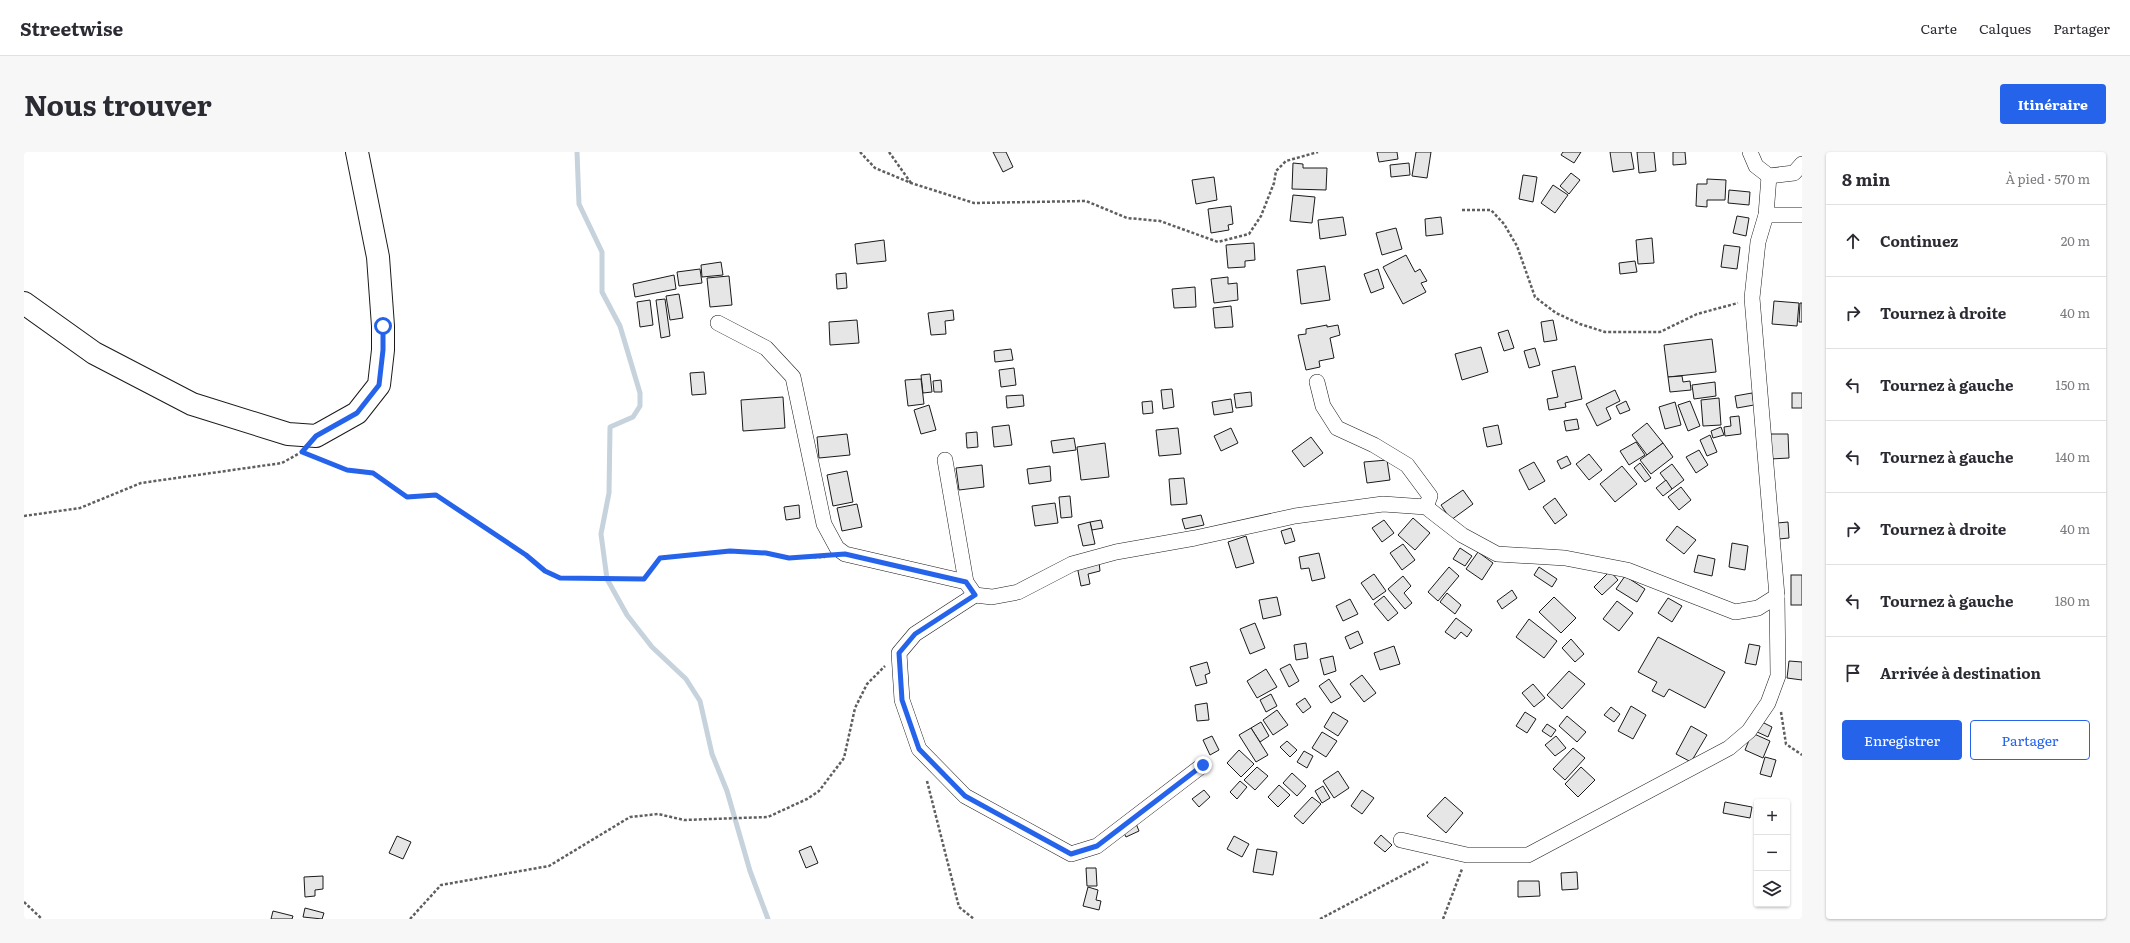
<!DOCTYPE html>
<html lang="fr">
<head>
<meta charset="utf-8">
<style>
  :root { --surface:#fff; --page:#f7f7f7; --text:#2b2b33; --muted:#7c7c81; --line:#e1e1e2; --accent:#2563eb }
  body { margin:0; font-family:Literata,serif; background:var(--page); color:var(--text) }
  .controls { position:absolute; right:12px; bottom:12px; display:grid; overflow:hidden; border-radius:4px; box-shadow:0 1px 3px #0004 }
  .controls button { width:36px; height:36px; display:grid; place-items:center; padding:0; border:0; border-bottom:1px solid var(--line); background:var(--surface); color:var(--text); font:20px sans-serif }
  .stop { position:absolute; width:12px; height:12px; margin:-9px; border:3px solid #2563eb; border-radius:50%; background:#fff }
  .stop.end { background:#2563eb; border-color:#fff; box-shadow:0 1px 4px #0008 }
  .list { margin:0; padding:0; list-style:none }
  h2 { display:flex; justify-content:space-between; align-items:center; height:52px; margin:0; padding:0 16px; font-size:17px }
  h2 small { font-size:13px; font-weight:400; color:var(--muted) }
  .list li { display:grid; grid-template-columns:26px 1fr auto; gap:12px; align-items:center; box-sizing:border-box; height:72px; padding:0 16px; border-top:1px solid var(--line) }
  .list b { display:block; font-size:15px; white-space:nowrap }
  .list em { font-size:13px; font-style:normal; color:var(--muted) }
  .actions { display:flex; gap:8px; padding:12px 16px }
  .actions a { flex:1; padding:9px 0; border:1px solid var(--accent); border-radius:4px; text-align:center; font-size:14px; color:var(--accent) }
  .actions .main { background:var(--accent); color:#fff }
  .icon { flex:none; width:22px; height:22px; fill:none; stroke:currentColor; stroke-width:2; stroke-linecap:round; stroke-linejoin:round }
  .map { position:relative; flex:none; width:1778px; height:767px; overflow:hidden; border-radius:4px }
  header { display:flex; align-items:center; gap:24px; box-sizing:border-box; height:56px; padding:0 20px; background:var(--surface); border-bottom:1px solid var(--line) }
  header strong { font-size:19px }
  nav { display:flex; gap:22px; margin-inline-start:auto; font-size:14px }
  .intro { display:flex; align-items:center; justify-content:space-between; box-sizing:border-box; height:96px; padding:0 24px }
  h1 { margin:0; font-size:28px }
  .button { padding:10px 18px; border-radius:4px; background:var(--accent); color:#fff; font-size:14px; font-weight:700 }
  main { display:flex; gap:24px; padding:0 24px }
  aside { flex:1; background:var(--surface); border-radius:4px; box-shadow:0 1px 3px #0004 }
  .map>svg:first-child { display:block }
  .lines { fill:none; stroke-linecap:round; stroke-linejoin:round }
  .stream { stroke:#c6d2dc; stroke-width:5 }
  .building { fill:#e6e6e6; stroke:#1a1a1a }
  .street-casing { stroke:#1a1a1a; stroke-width:16 }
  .primary-casing { stroke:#1a1a1a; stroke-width:24 }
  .path { stroke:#5f5f5f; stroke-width:2.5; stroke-dasharray:3 2; stroke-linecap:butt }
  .street { stroke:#fff; stroke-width:15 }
  .primary { stroke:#fff; stroke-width:22 }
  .route { stroke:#2563eb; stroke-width:5 }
</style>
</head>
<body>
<header>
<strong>Streetwise</strong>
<nav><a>Carte</a><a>Calques</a><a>Partager</a></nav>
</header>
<div class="intro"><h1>Nous trouver</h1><a class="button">Itinéraire</a></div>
<main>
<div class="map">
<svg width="1778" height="767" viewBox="0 0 1778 767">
  <rect width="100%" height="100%" fill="#fff"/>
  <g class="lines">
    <!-- stream -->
    <polyline class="stream" points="553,0 555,52 578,100 578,140 596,174 616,241 616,254 609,265 586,275 585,341 577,382 583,427 603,463 628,495 662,527 676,549 688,602 703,639 726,719 744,767"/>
  </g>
  <!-- building -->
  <g class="building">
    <polygon points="969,0 982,0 989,15 979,20"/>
    <polygon points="1353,0 1373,0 1374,7 1355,10"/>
    <polygon points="1392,0 1407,0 1403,26 1388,24"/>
    <polygon points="1539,0 1557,0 1550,11 1537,3"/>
    <polygon points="1586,0 1607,0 1610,17 1589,20"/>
    <polygon points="1613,0 1630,0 1632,19 1615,21"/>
    <polygon points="1649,0 1661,0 1662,12 1649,13"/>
    <polygon points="1269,11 1279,12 1279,16 1303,16 1302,38 1268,37"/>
    <polygon points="1385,11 1386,23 1367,25 1366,13"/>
    <polygon points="1547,21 1556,28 1545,42 1536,34"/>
    <polygon points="1499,23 1513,25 1509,50 1495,47"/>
    <polygon points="1190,25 1193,48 1172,52 1168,28"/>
    <polygon points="1683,27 1702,28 1701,48 1683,48 1683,55 1672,54 1673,32 1683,32"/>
    <polygon points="1529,33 1544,43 1531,61 1517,51"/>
    <polygon points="1705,38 1726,40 1725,53 1704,51"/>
    <polygon points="1269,43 1291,45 1288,71 1266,69"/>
    <polygon points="1207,54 1209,72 1204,73 1205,78 1187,81 1184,57"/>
    <polygon points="1713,64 1725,66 1722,84 1709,81"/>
    <polygon points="1319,65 1322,83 1296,87 1294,68"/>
    <polygon points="1417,65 1419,82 1402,84 1401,67"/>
    <polygon points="1372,76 1378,97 1358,103 1352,81"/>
    <polygon points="1628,86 1630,111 1614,112 1612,88"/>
    <polygon points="860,88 862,109 833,112 831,92"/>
    <polygon points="1230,91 1231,108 1221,109 1221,115 1204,116 1202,93"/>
    <polygon points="1700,93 1716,95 1713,117 1697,115"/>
    <polygon points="1382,103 1391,120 1396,117 1403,129 1397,131 1402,140 1379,152 1359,115"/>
    <polygon points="1611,109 1613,120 1596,122 1595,111"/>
    <polygon points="697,110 699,123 678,125 677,113"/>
    <polygon points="1301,114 1306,148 1277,152 1273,118"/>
    <polygon points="676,117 678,131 655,134 653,120"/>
    <polygon points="1354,117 1360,136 1347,141 1340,122"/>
    <polygon points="822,121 823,136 813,137 812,122"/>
    <polygon points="650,123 652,137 611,145 609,132"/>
    <polygon points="705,124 708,153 686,155 683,126"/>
    <polygon points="1204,125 1204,132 1213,131 1214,148 1190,151 1187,127"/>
    <polygon points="1171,135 1172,155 1150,156 1148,137"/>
    <polygon points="655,142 659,166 646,168 642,144"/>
    <polygon points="641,147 646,184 637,186 632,148"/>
    <polygon points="626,148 629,173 616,175 613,150"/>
    <polygon points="1750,149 1775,151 1773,174 1748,172"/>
    <polygon points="1776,151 1778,151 1778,170 1775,170"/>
    <polygon points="1207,154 1209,175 1191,176 1189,156"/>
    <polygon points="929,158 930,168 921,169 922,182 907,183 904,161"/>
    <polygon points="833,168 835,191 806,193 805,170"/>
    <polygon points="1529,168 1533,188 1520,190 1517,170"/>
    <polygon points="1303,173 1303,175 1314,173 1316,183 1306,186 1310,206 1295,209 1296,215 1282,218 1274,183 1282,182 1282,177"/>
    <polygon points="1484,178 1490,196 1480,199 1474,181"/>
    <polygon points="1688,187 1692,220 1644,225 1640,193"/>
    <polygon points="1457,195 1464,220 1438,228 1431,202"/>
    <polygon points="1511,196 1516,213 1505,216 1500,199"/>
    <polygon points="987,197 989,208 971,210 970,199"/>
    <polygon points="1551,214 1558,247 1541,251 1542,255 1525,258 1523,247 1534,245 1528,219"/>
    <polygon points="990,216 992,233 977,235 975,218"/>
    <polygon points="680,220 682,242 668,243 666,221"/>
    <polygon points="906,222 908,240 899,241 897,223"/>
    <polygon points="1658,224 1659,230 1666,229 1667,238 1646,240 1644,225"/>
    <polygon points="897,227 900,252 884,254 881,228"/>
    <polygon points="917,228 918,240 910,240 909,229"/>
    <polygon points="1691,230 1692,244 1670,247 1668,233"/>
    <polygon points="1148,237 1150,255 1139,257 1137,238"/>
    <polygon points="1591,238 1596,249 1582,256 1587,267 1573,274 1562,252"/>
    <polygon points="1227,240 1228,254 1212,256 1210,242"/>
    <polygon points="1728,241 1730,253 1713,256 1711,244"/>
    <rect x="1768" y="241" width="10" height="15"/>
    <polygon points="999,243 1000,254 983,256 982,244"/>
    <polygon points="759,245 761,276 719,279 717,248"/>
    <polygon points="1695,246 1697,273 1679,274 1677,248"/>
    <polygon points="1207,247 1209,260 1190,263 1188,250"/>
    <polygon points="1128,249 1129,261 1119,262 1118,250"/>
    <polygon points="1602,249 1606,258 1596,262 1592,254"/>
    <polygon points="1666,249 1676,274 1664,279 1654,253"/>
    <polygon points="1651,250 1657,273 1641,277 1635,255"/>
    <polygon points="905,253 912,278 897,282 890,258"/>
    <polygon points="1715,264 1717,282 1701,284 1700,275 1707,274 1706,265"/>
    <polygon points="1553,267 1555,277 1542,279 1540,269"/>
    <polygon points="1623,271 1639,291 1623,303 1608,283"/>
    <polygon points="985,273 988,293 970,295 968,275"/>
    <polygon points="1474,273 1478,292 1463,295 1459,276"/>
    <polygon points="1697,275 1700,283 1689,286 1687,279"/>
    <polygon points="1154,276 1157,302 1135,304 1132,278"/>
    <polygon points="1207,276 1214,291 1197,299 1190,284"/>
    <polygon points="953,280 954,295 943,296 942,281"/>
    <polygon points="823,282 826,303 795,306 793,285"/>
    <polygon points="1745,282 1764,282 1765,306 1746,307"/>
    <polygon points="1686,283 1693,300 1683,304 1676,288"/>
    <polygon points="1287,285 1299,301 1280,315 1268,299"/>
    <polygon points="1050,286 1052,298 1029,301 1027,289"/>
    <polygon points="1612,290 1621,303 1605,313 1596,299"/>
    <polygon points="1081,291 1085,325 1057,328 1053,295"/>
    <polygon points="1639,291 1649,305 1627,322 1616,308"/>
    <polygon points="1675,298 1684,313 1672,321 1662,305"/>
    <polygon points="1565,302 1578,318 1565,328 1552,312"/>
    <polygon points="1543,304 1547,312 1537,317 1533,309"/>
    <polygon points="1363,308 1366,328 1343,331 1340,310"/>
    <polygon points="1510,310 1521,329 1505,338 1495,318"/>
    <polygon points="1616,311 1627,326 1621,330 1610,316"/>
    <polygon points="1648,312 1660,328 1648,337 1636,321"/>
    <polygon points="958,313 960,335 935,338 932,316"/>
    <polygon points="1026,314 1027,329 1005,332 1003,317"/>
    <polygon points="1598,314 1613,332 1591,350 1576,332"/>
    <polygon points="823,319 829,350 809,354 803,323"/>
    <polygon points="1160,326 1163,352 1147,353 1145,327"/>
    <polygon points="1642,328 1648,337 1639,344 1632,336"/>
    <polygon points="1657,335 1667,348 1655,358 1644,345"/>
    <polygon points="1439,338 1449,352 1427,368 1417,353"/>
    <polygon points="1046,344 1048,365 1037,366 1035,345"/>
    <polygon points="1531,346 1543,363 1531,372 1519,355"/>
    <polygon points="1031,351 1034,371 1011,374 1008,354"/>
    <polygon points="833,352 838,375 818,379 813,356"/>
    <polygon points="775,353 776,366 762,368 760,355"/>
    <polygon points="1177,363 1180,373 1161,377 1158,367"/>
    <polygon points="1389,366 1406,381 1391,398 1374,383"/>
    <polygon points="1077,368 1079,376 1068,378 1066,370"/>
    <polygon points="1360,368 1370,381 1358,390 1348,376"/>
    <polygon points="1066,370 1071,392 1059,394 1054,373"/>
    <polygon points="1764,370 1765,386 1755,387 1753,371"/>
    <polygon points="1653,374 1672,388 1660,402 1642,388"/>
    <polygon points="1267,376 1271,389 1261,392 1257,379"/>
    <polygon points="1222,384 1230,411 1212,416 1204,390"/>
    <polygon points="1708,391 1724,394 1721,418 1705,415"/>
    <polygon points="1379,392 1391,408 1378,418 1366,401"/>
    <polygon points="1436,396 1448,404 1441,414 1429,407"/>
    <polygon points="1454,400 1469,411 1458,428 1442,417"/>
    <polygon points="1295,401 1301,426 1288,429 1285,416 1277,417 1275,405"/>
    <polygon points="1674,403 1691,407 1688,424 1670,420"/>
    <polygon points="1075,410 1076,419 1064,422 1066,432 1057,434 1053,414"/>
    <polygon points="1425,415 1435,424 1414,449 1404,440"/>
    <polygon points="1515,415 1533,427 1528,435 1510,423"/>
    <polygon points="1586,419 1594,428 1578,443 1570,435"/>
    <polygon points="1350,422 1362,439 1349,448 1337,431"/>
    <rect x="1767" y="423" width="11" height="30"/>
    <polygon points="1379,424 1387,434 1380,441 1388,451 1381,457 1364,437"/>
    <polygon points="1601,424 1621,437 1613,450 1592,437"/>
    <polygon points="1488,438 1493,446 1478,457 1473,449"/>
    <polygon points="1423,441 1437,453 1431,462 1416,450"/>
    <polygon points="1360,444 1374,461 1364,469 1350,452"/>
    <polygon points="1253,445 1257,463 1239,467 1235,448"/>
    <polygon points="1530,445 1552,466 1537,481 1515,460"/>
    <polygon points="1644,446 1658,454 1648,470 1634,461"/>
    <polygon points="1326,447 1334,462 1319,469 1312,454"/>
    <polygon points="1593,449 1609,461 1595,479 1579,467"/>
    <polygon points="1432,466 1448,478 1443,485 1437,480 1431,487 1421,480"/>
    <polygon points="1505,467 1533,489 1520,506 1492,485"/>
    <polygon points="1231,471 1241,496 1226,502 1216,477"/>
    <polygon points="1334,479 1339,491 1326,497 1321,485"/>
    <polygon points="1634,485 1701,520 1681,556 1645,537 1640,545 1628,539 1633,530 1614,520"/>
    <polygon points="1547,487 1560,502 1551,510 1538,496"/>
    <polygon points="1282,491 1284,506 1272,508 1270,493"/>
    <polygon points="1725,492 1736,494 1732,513 1721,511"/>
    <polygon points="1370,494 1376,512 1356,518 1350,501"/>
    <polygon points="1309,504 1312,519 1300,523 1296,507"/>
    <polygon points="1765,509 1778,510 1778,528 1763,526"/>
    <polygon points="1183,510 1186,521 1181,523 1183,531 1172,534 1166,515"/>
    <polygon points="1266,512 1275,529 1265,535 1256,517"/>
    <polygon points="1242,517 1253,535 1233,546 1223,529"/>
    <polygon points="1545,519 1561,532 1538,557 1523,543"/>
    <polygon points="1338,523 1352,541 1340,550 1326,532"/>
    <polygon points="1305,527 1317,545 1307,551 1295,534"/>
    <polygon points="1509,532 1521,546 1510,555 1498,541"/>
    <polygon points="1247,542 1253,554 1242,560 1236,548"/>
    <polygon points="1281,546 1287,555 1279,561 1272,552"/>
    <polygon points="1183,551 1185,568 1173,569 1171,553"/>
    <polygon points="1607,554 1622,563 1609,587 1594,579"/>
    <polygon points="1587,555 1596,562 1590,570 1580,563"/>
    <polygon points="1253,558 1264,573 1249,583 1239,568"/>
    <polygon points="1309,560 1324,569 1314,584 1300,575"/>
    <polygon points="1501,560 1512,567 1503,581 1492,574"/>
    <polygon points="1543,564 1562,580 1553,590 1535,574"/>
    <polygon points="1736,569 1748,575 1744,585 1731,579"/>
    <polygon points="1237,570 1245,584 1236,590 1227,576"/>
    <polygon points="1523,572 1532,578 1527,585 1518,579"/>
    <polygon points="1667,574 1683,583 1667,610 1652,602"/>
    <polygon points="1227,576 1244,603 1232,610 1215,583"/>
    <polygon points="1298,580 1313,589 1302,605 1288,596"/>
    <polygon points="1728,581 1746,589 1739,606 1721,598"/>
    <polygon points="1188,584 1195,598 1186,603 1179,588"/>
    <polygon points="1532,584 1542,596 1531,604 1521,593"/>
    <polygon points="1263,589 1273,598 1266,605 1256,595"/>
    <polygon points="1549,596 1561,606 1541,628 1529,617"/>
    <polygon points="1215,598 1230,612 1217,625 1203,611"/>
    <polygon points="1280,599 1289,604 1283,616 1273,610"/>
    <polygon points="1741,605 1752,608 1747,625 1736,622"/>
    <polygon points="1233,615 1244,624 1231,638 1220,628"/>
    <polygon points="1557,615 1571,628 1554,645 1541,632"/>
    <polygon points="1314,619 1325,636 1310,646 1299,629"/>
    <polygon points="1268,621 1282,634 1273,644 1259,631"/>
    <polygon points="1216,629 1223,635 1213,647 1206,640"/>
    <polygon points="1255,633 1266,643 1254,655 1244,645"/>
    <polygon points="1299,634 1306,646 1298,651 1291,639"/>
    <polygon points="1180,638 1186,645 1175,655 1168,647"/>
    <polygon points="1338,638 1350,646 1338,662 1327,654"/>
    <polygon points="1288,645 1297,652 1279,672 1270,664"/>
    <polygon points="1421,645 1439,661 1422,681 1403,664"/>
    <polygon points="1701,650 1728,655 1726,666 1699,661"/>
    <polygon points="1111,669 1115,679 1102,685 1097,675"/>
    <polygon points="1357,683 1368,693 1361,700 1350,691"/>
    <polygon points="373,684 387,690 379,707 365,701"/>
    <polygon points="1210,684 1225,692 1218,705 1203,697"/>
    <polygon points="787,694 794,711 782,716 775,699"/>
    <polygon points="1233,697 1253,700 1249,723 1229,720"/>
    <polygon points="1062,716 1072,716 1073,734 1063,734"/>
    <polygon points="1553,720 1554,737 1538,738 1537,721"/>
    <polygon points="299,724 299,737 291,738 291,744 281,745 280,725"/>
    <polygon points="1494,729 1515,729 1516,744 1494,745"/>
    <polygon points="1064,735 1074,738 1072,748 1077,749 1075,758 1059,754"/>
    <polygon points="281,756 300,761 298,767 279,765"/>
    <polygon points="249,759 269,764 268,767 247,767"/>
  </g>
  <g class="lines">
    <!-- street casing -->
    <g class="street-casing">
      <g id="street">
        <polyline points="1726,0 1732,14 1745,24 1770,21 1778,12"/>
        <polyline points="1742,63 1778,63"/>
        <polyline points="694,171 742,196 769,225 800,372 813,396 821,402 942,430"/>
        <polyline points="1293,230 1299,254 1313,276 1350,293 1383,313 1406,344 1402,355"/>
        <polyline points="921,308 942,430 951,443 968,445 994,440 1048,412 1092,400 1171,386 1271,364 1359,352 1402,355 1438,383 1473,402 1541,406 1603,418 1711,460 1734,456 1753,444"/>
        <polyline points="951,443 891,482 875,501 878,548 895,597 941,644 1047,702 1073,694 1179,613"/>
        <polyline points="1377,688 1443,703 1504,703 1705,596 1725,579 1744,551 1754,524 1753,444 1728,146 1734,90 1742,63 1745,24"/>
      </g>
    </g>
    <!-- primary casing -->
    <g class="primary-casing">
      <polyline id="primary" points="0,151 70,201 168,252 264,282 292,284 333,261 355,233 359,198 359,174 354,105 333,0"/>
    </g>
    <!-- path -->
    <g class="path">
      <polyline points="836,0 851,16 887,31 950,51 1062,49 1103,66 1136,69 1194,90 1225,82 1237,64 1250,31 1252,19 1262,9 1294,0"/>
      <polyline points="865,0 887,31"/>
      <polyline points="1438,58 1467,58 1480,72 1493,94 1511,145 1532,161 1556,172 1581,180 1636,180 1673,162 1714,151"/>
      <polyline points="287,304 323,318 349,321 383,345 412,343 502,403 521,419 536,426 620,427 636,406 706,399 742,401 765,406 801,405"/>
      <polyline points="0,364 56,356 117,331 258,311 274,302"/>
      <polyline points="1757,560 1762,592 1778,603"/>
      <polyline points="903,629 935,755 950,767"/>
      <polyline points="0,750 18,767"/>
      <polyline points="386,767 417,733 525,714 606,665 634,662 660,668 744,665 783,647 795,639 820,606 831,556 843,532 861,514"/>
      <polyline points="1296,767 1404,710"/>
      <polyline points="1419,767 1438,717"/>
    </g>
    <!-- street -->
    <use href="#street" class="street"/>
    <!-- primary -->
    <use href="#primary" class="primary"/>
  </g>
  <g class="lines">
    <!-- route -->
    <polyline class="route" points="359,174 359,198 355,233 333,261 292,284 278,300 323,318 349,321 383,345 412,343 502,403 521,419 536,426 620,427 636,406 706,399 742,401 765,406 821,402 942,430 951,443 891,482 875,501 878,548 895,597 941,644 1047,702 1073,694 1179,613"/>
  </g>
</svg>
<div class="controls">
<button>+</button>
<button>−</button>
<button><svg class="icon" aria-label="layers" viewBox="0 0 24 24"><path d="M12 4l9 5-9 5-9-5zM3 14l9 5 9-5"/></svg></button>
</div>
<div class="stop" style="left:359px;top:174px"></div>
<div class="stop end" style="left:1179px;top:613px"></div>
</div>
<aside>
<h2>8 min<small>À pied · 570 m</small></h2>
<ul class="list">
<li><svg class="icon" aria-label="ahead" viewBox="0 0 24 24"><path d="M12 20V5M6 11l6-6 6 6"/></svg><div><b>Continuez</b></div><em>20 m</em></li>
<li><svg class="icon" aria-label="right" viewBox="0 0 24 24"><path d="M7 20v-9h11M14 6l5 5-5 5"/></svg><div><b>Tournez à droite</b></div><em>40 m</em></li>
<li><svg class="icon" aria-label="left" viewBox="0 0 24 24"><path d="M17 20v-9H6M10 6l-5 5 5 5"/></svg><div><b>Tournez à gauche</b></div><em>150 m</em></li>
<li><svg class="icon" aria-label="left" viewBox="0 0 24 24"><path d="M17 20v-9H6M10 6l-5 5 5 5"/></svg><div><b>Tournez à gauche</b></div><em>140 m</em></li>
<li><svg class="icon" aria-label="right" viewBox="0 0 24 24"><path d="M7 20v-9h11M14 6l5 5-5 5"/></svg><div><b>Tournez à droite</b></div><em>40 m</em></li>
<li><svg class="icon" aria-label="left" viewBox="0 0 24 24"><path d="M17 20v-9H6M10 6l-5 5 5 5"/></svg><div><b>Tournez à gauche</b></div><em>180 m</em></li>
<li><svg class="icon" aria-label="arrive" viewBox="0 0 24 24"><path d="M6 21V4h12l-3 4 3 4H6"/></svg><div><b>Arrivée à destination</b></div></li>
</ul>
<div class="actions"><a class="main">Enregistrer</a><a>Partager</a></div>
</aside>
</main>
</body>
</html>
